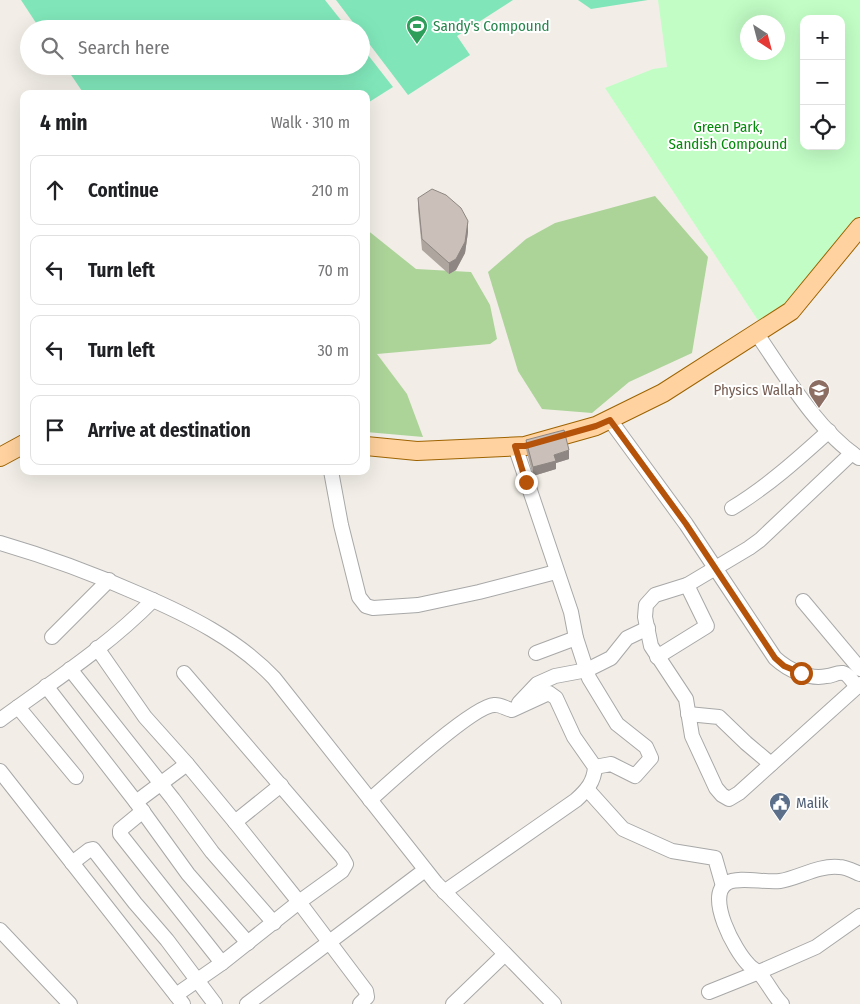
<!DOCTYPE html>
<html lang="en">
<head>
<meta charset="utf-8">
<style>
  :root { --surface:#fff; --page:#f2f2f2; --text:#202124; --muted:#757577; --line:#e0e0e0 }
  body { margin:0; font-family:"Fira Sans Condensed",sans-serif; background:var(--page); color:var(--text) }
  .controls { position:absolute; right:15px; top:15px; display:grid; overflow:hidden; border-radius:10px; box-shadow:0 5px 20px #0002 }
  .controls button { width:45px; height:45px; display:grid; place-items:center; padding:0; border:0; border-bottom:1px solid var(--line); background:var(--surface); color:var(--text); font:25px sans-serif }
  .compass { position:absolute; left:740px; top:15px; width:45px; height:45px; border-radius:50%; background:var(--surface); box-shadow:0 5px 20px #0002; rotate:144deg }
  .stop { position:absolute; width:15px; height:15px; margin:-11px; border:4px solid #b45309; border-radius:50%; background:#fff }
  .stop.end { background:#b45309; border-color:#fff; box-shadow:0 1px 5px #0008 }
  .list { margin:0; padding:0; list-style:none }
  h2 { display:flex; justify-content:space-between; align-items:center; height:65px; margin:0; padding:0 20px; font-size:21px }
  h2 small { font-size:16px; font-weight:400; color:var(--muted) }
  .list li { display:grid; grid-template-columns:32px 1fr auto; gap:15px; align-items:center; box-sizing:border-box; height:70px; margin:0 10px 10px; padding:0 10px; border:1px solid var(--line); border-radius:10px }
  .list b { display:block; font-size:19px; white-space:nowrap }
  .list em { font-size:16px; font-style:normal; color:var(--muted) }
  .icon { flex:none; width:28px; height:28px; fill:none; stroke:currentColor; stroke-width:2; stroke-linecap:round; stroke-linejoin:round }
  .map { position:relative; flex:none; width:860px; height:1004px; overflow:hidden }
  .search { position:absolute; background:var(--surface); box-shadow:0 5px 20px #0002; left:20px; top:20px; width:350px; height:55px; display:flex; align-items:center; gap:12px; box-sizing:border-box; padding:0 18px; border-radius:28px; color:var(--muted); font-size:19px }
  .panel { position:absolute; background:var(--surface); box-shadow:0 5px 20px #0002; left:20px; top:90px; width:350px; height:385px; border-radius:10px }
  .map>svg:first-child { display:block }
  .forest { fill:#acd499 }
  .park { fill:#c2fdc5; fill-rule:evenodd }
  .pitch { fill:#80e6ba }
  .lines { fill:none; stroke-linecap:round; stroke-linejoin:round }
  .minor-casing { stroke:#a8a8a8; stroke-width:16 }
  .major-casing { stroke:#9e6300; stroke-width:20 }
  .minor { stroke:#fff; stroke-width:14 }
  .major { stroke:#ffd29f; stroke-width:18 }
  .wall { fill:#aea59f }
  .shaded-wall { fill:#8d8682 }
  .building { fill:#cac0b9; stroke:#8d8682 }
  .route { stroke:#b45309; stroke-width:6 }
  .labels { text-anchor:middle; stroke-width:4; stroke-linejoin:round; paint-order:stroke }
  .leisure-label { font-size:15px; fill:#27864d; stroke:#fff; text-anchor:start }
  .park-label { font-size:15px; fill:#048a0a; stroke:#fff }
  .education-label { font-size:15px; fill:#785e54; stroke:#fff; text-anchor:end }
  .service-label { font-size:15px; fill:#4e5e75; stroke:#fff; text-anchor:start }
</style>
</head>
<body>
<div class="map">
<svg width="860" height="1004" viewBox="0 0 860 1004">
  <rect width="100%" height="100%" fill="#f2eee7"/>
  <!-- forest -->
  <g class="forest">
    <polygon points="655,196 708,257 692,353 629,382 592,413 542,409 518,371 488,272 526,239 555,223"/>
    <polygon points="366,229 416,269 471,272 490,305 497,339 490,344 377,354 407,394 423,437 366,432"/>
  </g>
  <!-- park -->
  <path class="park" d="M 658,0 L 860,0 L 860,227 L 791,311 L 763,328 L 605,88 L 653,69 L 667,67 ZM 804,19 L 841,19 L 841,146 L 804,146 ZM 748,22 L 778,22 L 778,52 L 748,52 Z"/>
  <!-- pitch -->
  <g class="pitch">
    <polygon points="21,0 325,0 348,29 40,29"/>
    <polygon points="336,0 513,0 457,36 470,55 408,95 361,33 361,29 358,29"/>
    <polygon points="578,0 648,0 591,9"/>
    <polygon points="361,46 393,87 366,104 366,94 84,94 65,66 361,66"/>
  </g>
  <g class="lines">
    <!-- minor casing -->
    <g class="minor-casing">
      <g id="minor">
        <path d="M 757,334 C 785,375 817,430 859,458"/>
        <path d="M 610,420 L 686,524 L 775,658 C 788,670 809,680 827,676 C 832,676 837,672 843,673 C 848,674 853,682 857,687"/>
        <polyline points="515,446 571,612 576,638 589,678 617,724 646,747 651,758 635,776 611,764 595,767"/>
        <polyline points="852,453 760,540 749,548 687,585 655,595 646,605 645,617 651,646 686,699 692,736 716,788 722,795 729,799 739,793 860,684"/>
        <polyline points="331,471 341,525 359,597 366,606 373,608 418,605 479,592 556,572"/>
        <path d="M 732,508 C 768,486 798,459 829,431"/>
        <path d="M 0,543 C 48,557 94,574 139,594 C 188,615 237,639 274,678 L 436,883 L 554,1004"/>
        <polyline points="803,601 860,669"/>
        <polyline points="52,637 109,580"/>
        <polyline points="97,648 145,717 187,764 235,822 299,902 366,991 367,997 360,1004"/>
        <polyline points="536,653 576,638"/>
        <polyline points="657,657 707,626 687,585"/>
        <polyline points="70,669 173,799 212,852 274,923"/>
        <polyline points="46,686 136,802"/>
        <polyline points="519,703 537,684 555,676 587,670 611,658 627,638 648,628"/>
        <polyline points="18,707 76,777"/>
        <polyline points="688,714 719,717 746,743 771,764"/>
        <path d="M 0,720 C 52,682 108,646 153,600"/>
        <polyline points="187,764 136,802 188,874 248,943"/>
        <polyline points="0,771 183,1004"/>
        <polyline points="587,789 623,829 672,851 715,858 723,886"/>
        <path d="M 370,800 C 390,782 473,706 494,705 C 500,704 506,709 512,710 L 549,693 L 556,698 L 574,737 L 595,767 C 594,782 587,790 576,800 L 444,892"/>
        <polyline points="143,811 120,830 120,834 222,963"/>
        <polyline points="235,822 281,785"/>
        <polyline points="72,863 89,850 93,849 135,903 167,940 215,1004"/>
        <polyline points="0,930 70,1004"/>
        <polyline points="709,992 759,972 816,947 860,916"/>
        <polyline points="176,995 222,963 299,902 342,871 346,864 342,857 184,673"/>
        <polyline points="247,1004 425,870"/>
        <polyline points="453,1004 505,954"/>
        <path d="M 782,1004 C 773,995 768,983 760,974 C 756,970 751,968 748,964 C 735,951 705,896 727,883 C 738,876 766,883 780,881 C 799,878 818,865 839,867 C 846,867 853,871 860,874"/>
      </g>
    </g>
    <!-- major casing -->
    <g class="major-casing">
      <g id="major">
        <polyline points="366,446 417,451 525,446 596,426 663,393 791,311 860,227"/>
        <polyline points="0,457 24,444"/>
      </g>
    </g>
    <!-- minor -->
    <use href="#minor" class="minor"/>
    <!-- major -->
    <use href="#major" class="major"/>
  </g>
  <!-- wall -->
  <g class="wall">
    <polygon points="418,198 468,232 465,253 456,270 449,274 422,250 418,209"/>
    <polygon points="526,440 569,459 556,463 556,469 533,476 526,449"/>
  </g>
  <!-- shaded-wall -->
  <g class="shaded-wall">
    <polygon points="468,221 468,232 465,253 456,270 449,274 449,263"/>
    <polygon points="569,450 569,459 556,463 556,469 533,476 533,467 554,455"/>
  </g>
  <!-- building -->
  <g class="building">
    <polygon points="432,189 446,195 461,208 468,221 465,242 456,259 449,263 422,239 418,198"/>
    <polygon points="564,430 569,450 554,455 556,461 533,467 526,440"/>
  </g>
  <g class="lines">
    <!-- route -->
    <polyline class="route" points="526,482 515,446 525,446 596,426 610,420 686,524 775,658 784,666 801,673"/>
  </g>
  <!-- icons -->
  <defs>
    <g id="stadium-pin" transform="scale(1.125)"><path d="M0 17L-7.5 6A9.5 9.5 0 1 1 7.5 6Z" fill="#2e9e5b" stroke="#fff"/><path d="M0-5a6.5 5 0 1 0 0 10a6.5 5 0 1 0 0-10ZM-3.5-1.8h7v3.6h-7Z" fill="#fff"/></g>
    <g id="university-pin" transform="scale(1.125)"><path d="M0 17L-7.5 6A9.5 9.5 0 1 1 7.5 6Z" fill="#8d6e63" stroke="#fff"/><path d="M0-5L7-2L0 1L-7-2ZM-4 1L0 2.5L4 1V4Q0 6-4 4Z" fill="#fff"/></g>
    <g id="civic-pin" transform="scale(1.125)"><path d="M0 17L-7.5 6A9.5 9.5 0 1 1 7.5 6Z" fill="#5c6f8a" stroke="#fff"/><path d="M-.6-6.5H3V-4.5H.6V-3L4-1V1h2V6H-6V1h2V-1L-.6-3ZM-1.2 2.5V6h2.4V2.5Z" fill="#fff"/></g>
  </defs>
  <g fill-rule="evenodd">
    <use href="#stadium-pin" x="417" y="26"/>
    <use href="#university-pin" x="819" y="390"/>
    <use href="#civic-pin" x="780" y="803"/>
  </g>
  <g class="labels">
    <!-- leisure labels -->
    <g class="leisure-label">
      <text x="433" y="31">Sandy's Compound</text>
    </g>
    <!-- park labels -->
    <g class="park-label">
      <text x="728" y="132">Green Park,<tspan x="728" dy="17">Sandish Compound</tspan></text>
    </g>
    <!-- education labels -->
    <g class="education-label">
      <text x="803" y="395">Physics Wallah</text>
    </g>
    <!-- service labels -->
    <g class="service-label">
      <text x="796" y="808">Malik</text>
    </g>
  </g>
</svg>
<div class="controls">
<button>+</button>
<button>−</button>
<button><svg class="icon" aria-label="locate" viewBox="0 0 24 24"><circle cx="12" cy="12" r="6"/><path d="M12 2v4M12 18v4M2 12h4M18 12h4"/></svg></button>
</div>
<svg class="compass" viewBox="-18 -18 36 36"><path d="M0-13l5 13h-10z" fill="#e53935"/><path d="M0 13l5-13h-10z" fill="#757577"/></svg>
<div class="stop" style="left:801px;top:673px"></div>
<div class="stop end" style="left:526px;top:482px"></div>
<div class="search"><svg class="icon" aria-label="search" viewBox="0 0 24 24"><circle cx="10" cy="10" r="6"/><path d="M15 15l6 6"/></svg>Search here</div>
<section class="panel">
<h2>4 min<small>Walk · 310 m</small></h2>
<ul class="list">
<li><svg class="icon" aria-label="ahead" viewBox="0 0 24 24"><path d="M12 20V5M6 11l6-6 6 6"/></svg><div><b>Continue</b></div><em>210 m</em></li>
<li><svg class="icon" aria-label="left" viewBox="0 0 24 24"><path d="M17 20v-9H6M10 6l-5 5 5 5"/></svg><div><b>Turn left</b></div><em>70 m</em></li>
<li><svg class="icon" aria-label="left" viewBox="0 0 24 24"><path d="M17 20v-9H6M10 6l-5 5 5 5"/></svg><div><b>Turn left</b></div><em>30 m</em></li>
<li><svg class="icon" aria-label="arrive" viewBox="0 0 24 24"><path d="M6 21V4h12l-3 4 3 4H6"/></svg><div><b>Arrive at destination</b></div></li>
</ul>
</section>
</div>
</body>
</html>
